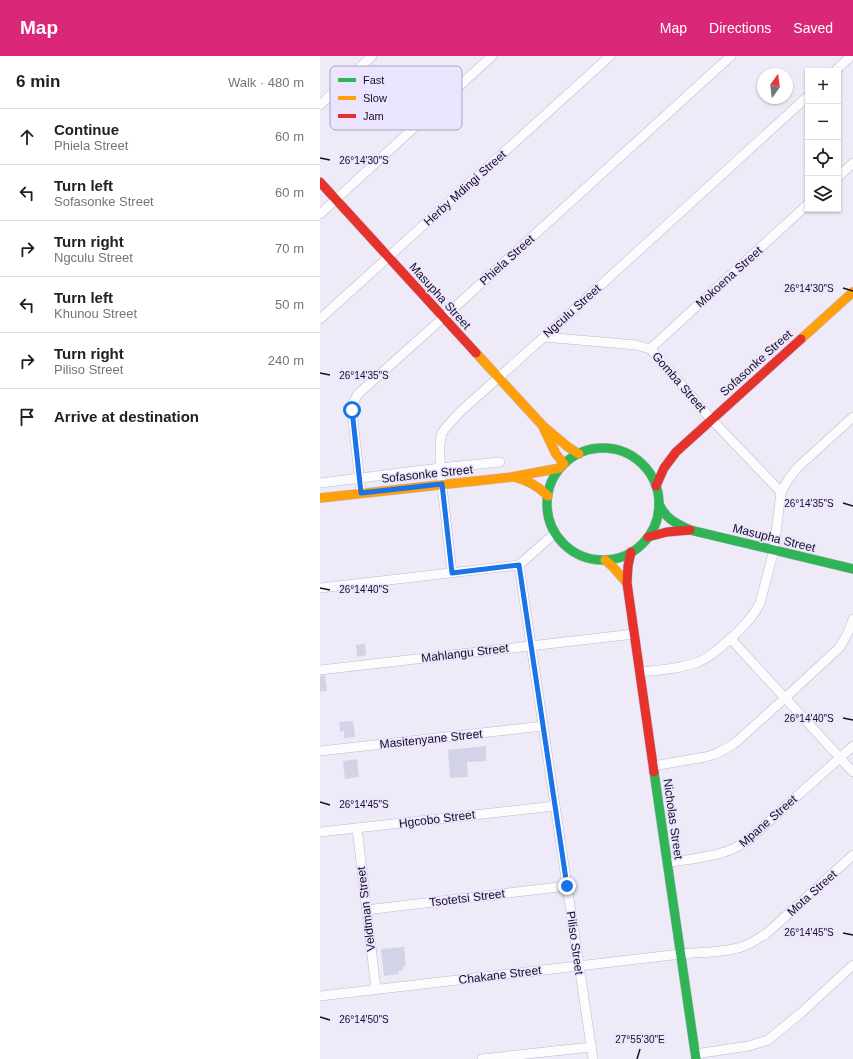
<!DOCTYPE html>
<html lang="en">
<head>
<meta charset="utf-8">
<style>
  :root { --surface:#fff; --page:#f6f6f6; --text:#202124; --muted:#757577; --line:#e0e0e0; --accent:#db2777 }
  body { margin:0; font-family:Helvetica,sans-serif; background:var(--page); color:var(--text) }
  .controls { position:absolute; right:12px; top:12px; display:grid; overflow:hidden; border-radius:0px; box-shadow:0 1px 3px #0004 }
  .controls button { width:36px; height:36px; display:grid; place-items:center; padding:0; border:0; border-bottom:1px solid var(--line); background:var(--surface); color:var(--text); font:20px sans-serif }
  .compass { position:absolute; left:437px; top:12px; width:36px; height:36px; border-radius:50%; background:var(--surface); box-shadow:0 1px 3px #0004; rotate:14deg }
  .stop { position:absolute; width:12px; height:12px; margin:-9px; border:3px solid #1a73e8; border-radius:50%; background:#fff }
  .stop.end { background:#1a73e8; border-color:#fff; box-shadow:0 1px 4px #0008 }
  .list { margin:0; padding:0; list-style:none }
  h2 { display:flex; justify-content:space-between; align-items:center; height:52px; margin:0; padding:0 16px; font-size:17px }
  h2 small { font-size:13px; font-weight:400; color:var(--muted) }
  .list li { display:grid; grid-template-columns:26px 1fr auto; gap:12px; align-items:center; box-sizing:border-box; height:56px; padding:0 16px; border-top:1px solid var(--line) }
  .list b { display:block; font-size:15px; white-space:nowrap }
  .list p { margin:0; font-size:13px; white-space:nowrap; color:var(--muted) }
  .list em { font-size:13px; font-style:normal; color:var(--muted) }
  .icon { flex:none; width:22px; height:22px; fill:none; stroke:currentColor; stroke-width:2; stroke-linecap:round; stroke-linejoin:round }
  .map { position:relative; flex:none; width:533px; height:1003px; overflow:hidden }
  header { display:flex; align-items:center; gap:24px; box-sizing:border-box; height:56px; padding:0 20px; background:var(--accent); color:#fff }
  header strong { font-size:19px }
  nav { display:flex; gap:22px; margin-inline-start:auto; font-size:14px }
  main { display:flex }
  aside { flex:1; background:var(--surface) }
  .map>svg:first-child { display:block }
  .building { fill:#d2d3e6 }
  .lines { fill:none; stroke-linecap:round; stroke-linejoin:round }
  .street-casing { stroke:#beb9ca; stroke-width:10 }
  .fast-casing { stroke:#beb9ca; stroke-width:10 }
  .slow-casing { stroke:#beb9ca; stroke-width:10 }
  .jam-casing { stroke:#beb9ca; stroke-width:10 }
  .street { stroke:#fcfcfe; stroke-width:9 }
  .fast { stroke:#30b455; stroke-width:9 }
  .slow { stroke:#ff9f0a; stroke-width:9 }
  .jam { stroke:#e5322d; stroke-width:9 }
  .route { stroke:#1a73e8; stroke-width:5 }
  .ticks { fill:none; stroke:#171025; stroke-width:1.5 }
  .labels { text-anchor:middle; stroke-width:3; stroke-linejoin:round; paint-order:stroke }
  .street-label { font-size:12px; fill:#171025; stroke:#ebe4fe }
  .key { fill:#ebe4fe; stroke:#aba4bd; stroke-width:1 }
  .key-label { font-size:11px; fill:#171025 }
  .ticks-label { font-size:10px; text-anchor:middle; fill:#171025; stroke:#ebe4fe; stroke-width:3; stroke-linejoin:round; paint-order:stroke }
</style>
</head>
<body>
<header>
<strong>Map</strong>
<nav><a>Map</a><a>Directions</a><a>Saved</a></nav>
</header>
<main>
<aside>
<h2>6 min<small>Walk · 480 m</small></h2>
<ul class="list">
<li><svg class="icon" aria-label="ahead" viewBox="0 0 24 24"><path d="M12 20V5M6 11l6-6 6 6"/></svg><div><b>Continue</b><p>Phiela Street</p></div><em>60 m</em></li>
<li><svg class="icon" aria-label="left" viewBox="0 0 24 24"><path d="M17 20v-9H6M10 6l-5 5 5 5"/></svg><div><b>Turn left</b><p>Sofasonke Street</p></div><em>60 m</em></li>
<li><svg class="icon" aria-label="right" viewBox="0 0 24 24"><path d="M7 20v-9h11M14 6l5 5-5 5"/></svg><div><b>Turn right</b><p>Ngculu Street</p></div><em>70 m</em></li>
<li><svg class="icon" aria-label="left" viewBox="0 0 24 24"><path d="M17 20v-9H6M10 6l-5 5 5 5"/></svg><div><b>Turn left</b><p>Khunou Street</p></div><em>50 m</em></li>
<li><svg class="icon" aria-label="right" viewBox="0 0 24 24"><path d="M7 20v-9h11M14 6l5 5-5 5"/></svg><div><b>Turn right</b><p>Piliso Street</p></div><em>240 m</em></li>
<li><svg class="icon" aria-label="arrive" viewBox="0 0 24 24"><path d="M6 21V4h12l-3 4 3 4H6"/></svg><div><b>Arrive at destination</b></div></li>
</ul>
</aside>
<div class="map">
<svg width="533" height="1003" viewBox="0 0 533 1003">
  <rect width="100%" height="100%" fill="#eeeaf8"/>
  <!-- building -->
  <g class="building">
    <polygon points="45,588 46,599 37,601 36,589"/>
    <polygon points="5,619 7,635 0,636 0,620"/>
    <polygon points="33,665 35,681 24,682 24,675 20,676 19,666"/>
    <polygon points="166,690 166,705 147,706 148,721 130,722 128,694"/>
    <polygon points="37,703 39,721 25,723 23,705"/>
    <polygon points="84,891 86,910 83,910 83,914 78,915 79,918 64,920 61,893"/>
  </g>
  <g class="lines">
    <!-- street casing -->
    <g class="street-casing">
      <g id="street">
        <polyline points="515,15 531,0"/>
        <polyline points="0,49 52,0"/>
        <polyline points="518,121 533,107"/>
        <polyline points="0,158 172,0"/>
        <polyline points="0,263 290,0"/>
        <polyline points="224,281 316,289 330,293 335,298 391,363 461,436"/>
        <polyline points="330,293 488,148"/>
        <polyline points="0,427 120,412 180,406"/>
        <polyline points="41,437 32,354 33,347 38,338 124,261 411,0"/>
        <polyline points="199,509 273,1003"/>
        <polyline points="199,509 235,477"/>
        <polyline points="132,517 120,412 120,387 122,377 127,370 141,355 224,281 488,40"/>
        <polyline points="0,532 199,509"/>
        <polyline points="410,582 533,716"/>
        <polyline points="0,614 314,578"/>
        <path d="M 320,616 C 338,614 361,613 378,606 C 387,603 393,597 401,591 C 416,578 431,565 440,547 L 454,494 L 461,436 L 468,424 L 477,412 L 533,361"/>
        <polyline points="0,695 223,670"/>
        <path d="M 333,710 L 385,701 L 396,698 L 414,688 L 465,642 L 519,592 C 525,583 530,574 533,563"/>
        <polyline points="37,772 56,933"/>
        <polyline points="0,776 235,750"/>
        <path d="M 347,807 C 374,802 406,801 428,784 L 533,690"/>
        <polyline points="46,854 247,830"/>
        <path d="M 0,940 L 361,898 C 381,896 405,897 424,890 C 432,887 439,882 446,878 L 533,799"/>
        <polyline points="375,998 429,990 448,984 481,957 533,909"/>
        <polyline points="162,1003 271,991"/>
      </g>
    </g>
    <!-- fast casing -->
    <g class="fast-casing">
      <g id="fast">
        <circle cx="283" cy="448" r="56"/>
        <path d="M 339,448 C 346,463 355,467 370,474 L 533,513"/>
        <polyline points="334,716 376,1003"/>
      </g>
    </g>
    <!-- slow casing -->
    <g class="slow-casing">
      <g id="slow">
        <polyline points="481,283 533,236"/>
        <polyline points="156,297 223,370 248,391 259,398"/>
        <polyline points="224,373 236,398 244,408"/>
        <path d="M 194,421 C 207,424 218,430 228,440"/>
        <polyline points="0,442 192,421 240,412"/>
        <polyline points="285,504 292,510 307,527"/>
      </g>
    </g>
    <!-- jam casing -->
    <g class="jam-casing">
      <g id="jam">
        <polyline points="0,126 156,297"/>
        <polyline points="336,430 344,412 356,396 481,283"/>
        <polyline points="328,481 347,476 370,474"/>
        <polyline points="311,496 308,510 307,527 334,716"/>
      </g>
    </g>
    <!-- street -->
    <use href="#street" class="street"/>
    <!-- fast -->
    <use href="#fast" class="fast"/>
    <!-- slow -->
    <use href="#slow" class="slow"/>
    <!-- jam -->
    <use href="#jam" class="jam"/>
  </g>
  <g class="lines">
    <!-- route -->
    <polyline class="route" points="32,354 41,437 122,428 132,517 199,509 247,830"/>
  </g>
  <!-- ticks -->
  <path class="ticks" d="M 0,102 L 10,104M 523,232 L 533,235M 0,317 L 10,319M 523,447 L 533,450M 0,532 L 10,534M 523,662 L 533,664M 0,746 L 10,749M 523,877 L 533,879M 0,961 L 10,964M 317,1003 L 320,993"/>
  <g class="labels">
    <!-- street labels -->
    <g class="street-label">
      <text transform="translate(145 132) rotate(-42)" y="4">Herby Mdingi Street</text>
      <text transform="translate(187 204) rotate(-42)" y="4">Phiela Street</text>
      <text transform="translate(409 221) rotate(-42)" y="4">Mokoena Street</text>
      <text transform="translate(120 240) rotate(48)" y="4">Masupha Street</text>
      <text transform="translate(252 255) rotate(-42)" y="4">Ngculu Street</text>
      <text transform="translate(436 307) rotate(-42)" y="4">Sofasonke Street</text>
      <text transform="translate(359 326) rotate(49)" y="4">Gomba Street</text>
      <text transform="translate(107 418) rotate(-6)" y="4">Sofasonke Street</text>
      <text transform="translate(454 482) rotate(14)" y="4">Masupha Street</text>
      <text transform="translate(145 597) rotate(-7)" y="4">Mahlangu Street</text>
      <text transform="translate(111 683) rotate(-6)" y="4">Masitenyane Street</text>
      <text transform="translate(117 763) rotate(-7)" y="4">Hgcobo Street</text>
      <text transform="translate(353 763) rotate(82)" y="4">Nicholas Street</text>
      <text transform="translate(448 765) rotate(-41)" y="4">Mpane Street</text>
      <text transform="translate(492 837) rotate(-42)" y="4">Mota Street</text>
      <text transform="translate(147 842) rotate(-7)" y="4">Tsotetsi Street</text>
      <text transform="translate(46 853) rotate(-97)" y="4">Veldtman Street</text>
      <text transform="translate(255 887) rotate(82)" y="4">Piliso Street</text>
      <text transform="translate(180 919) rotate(-7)" y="4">Chakane Street</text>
    </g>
  </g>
  <!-- legend -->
  <rect x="10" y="10" width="132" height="64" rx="6" class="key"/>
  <rect x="18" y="22" width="18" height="4" fill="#30b455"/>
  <rect x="18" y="40" width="18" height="4" fill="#ff9f0a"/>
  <rect x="18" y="58" width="18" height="4" fill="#e5322d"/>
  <g class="key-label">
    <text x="43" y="28">Fast</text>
    <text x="43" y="46">Slow</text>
    <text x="43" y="64">Jam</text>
  </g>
  <g class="ticks-label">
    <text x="44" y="108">26°14'30"S</text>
    <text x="489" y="236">26°14'30"S</text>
    <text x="44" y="323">26°14'35"S</text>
    <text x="489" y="451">26°14'35"S</text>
    <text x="44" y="537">26°14'40"S</text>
    <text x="489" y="666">26°14'40"S</text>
    <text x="44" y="752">26°14'45"S</text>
    <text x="489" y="880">26°14'45"S</text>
    <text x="44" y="967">26°14'50"S</text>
    <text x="320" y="987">27°55'30"E</text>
  </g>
</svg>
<div class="controls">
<button>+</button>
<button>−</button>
<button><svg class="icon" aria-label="locate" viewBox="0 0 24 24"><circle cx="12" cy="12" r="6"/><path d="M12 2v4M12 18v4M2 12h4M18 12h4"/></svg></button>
<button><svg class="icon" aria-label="layers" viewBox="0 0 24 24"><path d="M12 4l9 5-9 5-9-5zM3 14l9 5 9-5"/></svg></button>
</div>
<svg class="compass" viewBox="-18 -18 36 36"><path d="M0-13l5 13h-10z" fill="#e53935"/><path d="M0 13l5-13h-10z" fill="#757577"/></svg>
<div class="stop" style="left:32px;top:354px"></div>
<div class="stop end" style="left:247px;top:830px"></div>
</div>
</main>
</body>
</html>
